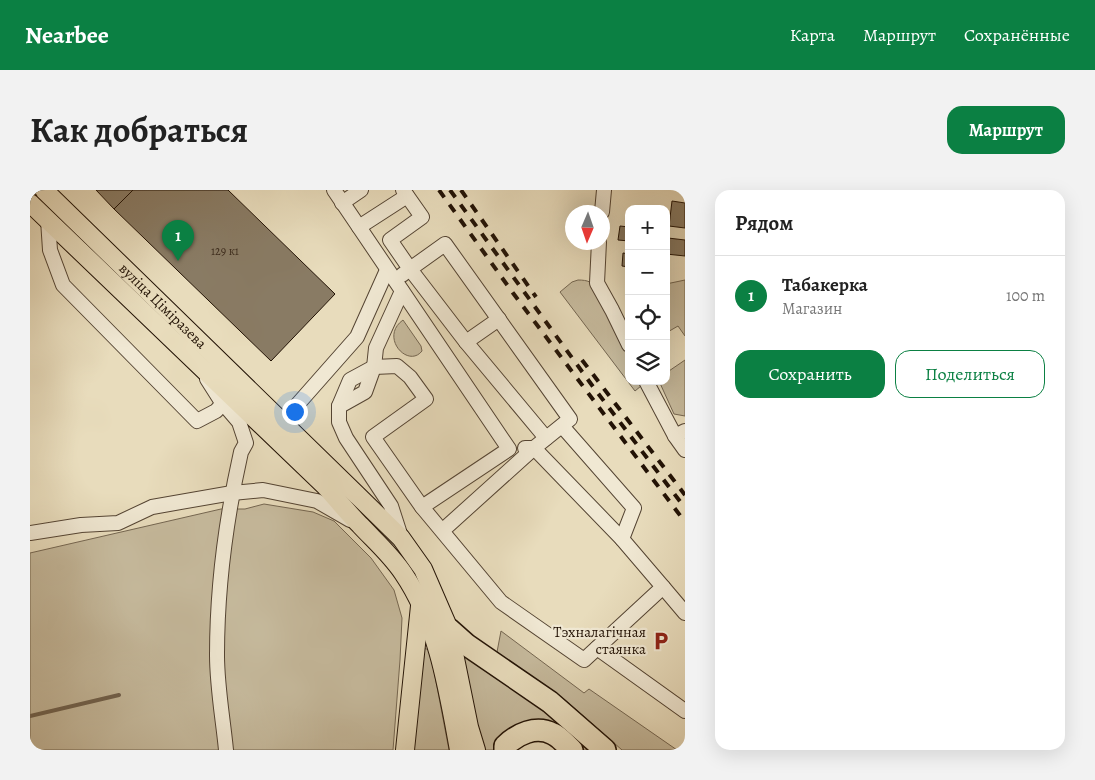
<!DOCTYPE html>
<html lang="ru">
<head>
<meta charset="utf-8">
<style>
  :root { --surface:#fff; --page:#f2f2f2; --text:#222; --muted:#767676; --line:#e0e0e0; --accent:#0b8043 }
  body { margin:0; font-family:Alegreya,serif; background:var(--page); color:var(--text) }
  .controls { position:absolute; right:15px; top:15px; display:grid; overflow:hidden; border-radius:10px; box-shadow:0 5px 20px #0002 }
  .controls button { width:45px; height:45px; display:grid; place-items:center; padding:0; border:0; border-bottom:1px solid var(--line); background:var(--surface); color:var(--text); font:25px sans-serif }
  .compass { position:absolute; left:535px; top:15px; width:45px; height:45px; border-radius:50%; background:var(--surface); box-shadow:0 5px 20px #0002; rotate:182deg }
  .you { position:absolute; left:264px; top:221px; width:18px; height:18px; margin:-12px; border:4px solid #fff; border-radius:50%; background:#1a73e8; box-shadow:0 0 0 8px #1a73e833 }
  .badge { display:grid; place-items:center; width:32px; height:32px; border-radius:50%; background:var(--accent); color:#fff; font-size:16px; font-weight:700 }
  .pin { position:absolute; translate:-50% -41px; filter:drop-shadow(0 1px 2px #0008) }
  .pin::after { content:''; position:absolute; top:26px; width:18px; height:15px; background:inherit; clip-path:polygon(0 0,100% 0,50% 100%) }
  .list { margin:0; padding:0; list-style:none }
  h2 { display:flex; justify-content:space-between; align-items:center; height:65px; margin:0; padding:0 20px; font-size:21px }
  h2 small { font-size:16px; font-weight:400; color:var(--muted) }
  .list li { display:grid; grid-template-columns:32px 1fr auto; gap:15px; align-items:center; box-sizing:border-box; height:80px; padding:0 20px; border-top:1px solid var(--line) }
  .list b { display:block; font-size:19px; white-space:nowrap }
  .list p { margin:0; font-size:16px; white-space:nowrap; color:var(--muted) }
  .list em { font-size:16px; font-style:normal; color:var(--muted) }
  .actions { display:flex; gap:10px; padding:15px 20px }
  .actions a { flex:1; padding:11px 0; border:1px solid var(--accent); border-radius:15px; text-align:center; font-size:18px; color:var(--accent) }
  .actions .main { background:var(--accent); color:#fff }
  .icon { flex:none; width:28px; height:28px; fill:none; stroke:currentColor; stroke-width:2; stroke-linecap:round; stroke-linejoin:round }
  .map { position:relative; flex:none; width:655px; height:560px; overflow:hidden; border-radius:15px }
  header { display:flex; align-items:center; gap:30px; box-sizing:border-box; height:70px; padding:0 25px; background:var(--accent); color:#fff }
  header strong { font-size:24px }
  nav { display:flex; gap:28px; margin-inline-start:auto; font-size:18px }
  .intro { display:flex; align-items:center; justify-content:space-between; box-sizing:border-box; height:120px; padding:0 30px }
  h1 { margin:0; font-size:35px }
  .button { padding:12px 22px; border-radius:15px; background:var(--accent); color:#fff; font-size:18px; font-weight:700 }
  main { display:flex; gap:30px; padding:0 30px }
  aside { flex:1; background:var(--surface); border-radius:15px; box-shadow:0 5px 20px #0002 }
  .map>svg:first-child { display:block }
  .green { fill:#c6ba9d; stroke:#746651 }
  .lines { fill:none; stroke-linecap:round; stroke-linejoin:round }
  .stream { stroke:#71624e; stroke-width:4 }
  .building { fill:#897b64; stroke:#221205 }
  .minor-casing { stroke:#544433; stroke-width:16 }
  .major-casing { stroke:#221205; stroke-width:20 }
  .highway-casing { stroke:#221205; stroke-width:24 }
  .minor { stroke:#f0e8d3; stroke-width:14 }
  .major { stroke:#e8dcbc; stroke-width:18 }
  .highway { stroke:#e8dcbc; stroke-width:21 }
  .rail { stroke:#221205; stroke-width:4; stroke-dasharray:9 9; stroke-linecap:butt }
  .labels { text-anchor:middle; stroke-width:4.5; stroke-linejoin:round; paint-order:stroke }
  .number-label { font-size:12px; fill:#3c2c1d }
  .street-label { font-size:15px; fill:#221205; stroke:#f0e8d3 }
  .poi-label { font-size:15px; fill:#221205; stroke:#f0e8d3; text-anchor:end }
</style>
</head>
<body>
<header>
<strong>Nearbee</strong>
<nav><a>Карта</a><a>Маршрут</a><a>Сохранённые</a></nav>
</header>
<div class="intro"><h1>Как добраться</h1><a class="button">Маршрут</a></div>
<main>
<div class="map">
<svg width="655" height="560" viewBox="0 0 655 560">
  <rect width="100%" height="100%" fill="#e8dcbc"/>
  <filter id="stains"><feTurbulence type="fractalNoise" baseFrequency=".004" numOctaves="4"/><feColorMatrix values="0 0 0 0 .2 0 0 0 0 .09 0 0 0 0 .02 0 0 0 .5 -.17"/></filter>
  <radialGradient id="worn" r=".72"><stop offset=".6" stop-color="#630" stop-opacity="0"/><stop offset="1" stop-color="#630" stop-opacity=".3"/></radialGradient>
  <!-- green -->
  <g class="green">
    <path d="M 548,90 C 558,90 562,92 568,99 L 599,167 L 599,191 L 610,191 L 611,196 L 605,201 L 530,102 L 542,92 Z"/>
    <polygon points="655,90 655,146 648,136 636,143 636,94"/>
    <path d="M 373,130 L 391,156 L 392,161 C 378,179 349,147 373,130 Z"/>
    <polygon points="655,170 655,226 644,224 629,191 636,191 636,183"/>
    <polygon points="234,314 283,322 304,331 341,368 364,400 372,428 370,470 363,560 0,560 0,363 191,319 215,319"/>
    <polygon points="471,441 554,503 559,499 647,560 592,560 534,509 467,462"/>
    <polygon points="428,457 489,497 564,560 553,560 531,541 466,560 454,560"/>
    <polygon points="393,458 400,460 419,560 381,560"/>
  </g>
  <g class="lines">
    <!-- stream -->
    <polyline class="stream" points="0,526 89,505"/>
  </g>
  <!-- building -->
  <g class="building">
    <polygon points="66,0 103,0 84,19"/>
    <polygon points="103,0 198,0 305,104 241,171 84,19"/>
    <polygon points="642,11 655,13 655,38 639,36"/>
    <polygon points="590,36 599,37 599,51 588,50"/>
    <polygon points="638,48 655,50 655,66 636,64"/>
    <polygon points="593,63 599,64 599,77 592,76"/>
  </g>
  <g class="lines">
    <!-- minor casing -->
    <g class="minor-casing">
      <g id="minor">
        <polyline points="304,0 479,259 392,317 343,247 396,209 380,187 367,176 344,177 320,190 309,216"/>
        <polyline points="312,13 331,0"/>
        <polyline points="572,22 574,0"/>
        <polyline points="18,30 20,60 33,95 167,231 186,221 199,207"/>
        <polyline points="329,37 377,6"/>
        <polyline points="569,52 567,93 582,120 599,155"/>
        <polyline points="372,85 380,79 360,50 392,27 373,0"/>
        <polyline points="469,129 436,152 516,248"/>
        <polyline points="436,152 380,79 415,54 540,229 504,258 495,258"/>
        <polyline points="338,184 344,177 346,158 372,101"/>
        <path d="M 177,189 L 191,211 L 209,232 L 216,253 L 211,262 C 196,329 187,397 187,465 C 187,497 193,529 196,560"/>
        <polyline points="616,191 645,246"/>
        <polyline points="315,210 309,216 309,232 316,248 361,316 371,347"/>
        <polyline points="310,216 335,202 344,177"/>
        <polyline points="532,236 604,318 592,349"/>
        <polyline points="655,241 645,246 655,260"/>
        <polyline points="251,242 252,232 327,147 357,80"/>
        <polyline points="392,317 471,412 554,470 633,397 592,349 504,258 412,341"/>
        <polyline points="0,343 51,335 88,333 122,317 202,303 233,300 287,311 320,330"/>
        <polyline points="633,397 655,423"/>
        <polyline points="567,458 655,521"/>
      </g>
    </g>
    <!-- major casing -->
    <g class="major-casing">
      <g id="major">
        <path id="s1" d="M 14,0 L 327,305 L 371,348 L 393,379 L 419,439 L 439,537 L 446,560"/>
        <path d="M 0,13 L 294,295 C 306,308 317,322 330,335 C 345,351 361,365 373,383 C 408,434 418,500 429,560"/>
        <polyline points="375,560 390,416"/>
      </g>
    </g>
    <!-- highway casing -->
    <g class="highway-casing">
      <g id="highway">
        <polyline points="419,439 437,455 520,512 575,560"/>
        <path d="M 475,560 L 475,556 C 487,544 506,535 523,544 C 530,547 536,555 542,560"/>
      </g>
    </g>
    <!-- minor -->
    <use href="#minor" class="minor"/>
    <!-- major -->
    <use href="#major" class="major"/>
    <!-- highway -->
    <use href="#highway" class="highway"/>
    <!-- rail -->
    <g class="rail">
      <polyline points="409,0 483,103 655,332"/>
      <polyline points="420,0 564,198 655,318"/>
      <polyline points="431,0 506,107"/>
      <polyline points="552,170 655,305"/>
    </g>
  </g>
  <!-- icons -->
  <defs>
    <g id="parking-bare" transform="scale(1.5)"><path d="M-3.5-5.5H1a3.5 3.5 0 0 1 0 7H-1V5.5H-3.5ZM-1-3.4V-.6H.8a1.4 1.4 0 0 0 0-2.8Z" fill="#8f2418" stroke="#f0e8d3" stroke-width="2.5" paint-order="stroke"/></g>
  </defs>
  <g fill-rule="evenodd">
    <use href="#parking-bare" x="631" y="451"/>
  </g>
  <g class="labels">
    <!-- number labels -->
    <g class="number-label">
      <text x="195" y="65">129 к1</text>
    </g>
    <!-- street labels -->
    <g class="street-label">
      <text dy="5" stroke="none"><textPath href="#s1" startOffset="166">вуліца Ціміразева</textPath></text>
    </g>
    <!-- poi labels -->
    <g class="poi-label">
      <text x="616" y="447">Тэхналагічная<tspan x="616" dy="17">стаянка</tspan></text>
    </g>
  </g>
  <rect width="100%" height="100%" filter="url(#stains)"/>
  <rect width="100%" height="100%" fill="url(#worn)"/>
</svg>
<div class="controls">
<button>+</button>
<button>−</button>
<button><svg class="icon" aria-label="locate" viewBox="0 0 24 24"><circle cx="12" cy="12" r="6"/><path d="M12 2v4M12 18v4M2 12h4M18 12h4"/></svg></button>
<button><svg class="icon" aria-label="layers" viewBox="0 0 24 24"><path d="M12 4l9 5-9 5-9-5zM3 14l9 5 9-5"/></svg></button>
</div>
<svg class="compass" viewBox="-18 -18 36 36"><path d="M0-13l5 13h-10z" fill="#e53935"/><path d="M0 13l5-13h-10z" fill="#767676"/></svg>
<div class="you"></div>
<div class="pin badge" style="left:148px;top:71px">1</div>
</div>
<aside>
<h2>Рядом<small></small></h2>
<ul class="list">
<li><span class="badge">1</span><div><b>Табакерка</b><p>Магазин</p></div><em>100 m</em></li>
</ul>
<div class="actions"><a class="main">Сохранить</a><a>Поделиться</a></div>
</aside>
</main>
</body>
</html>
